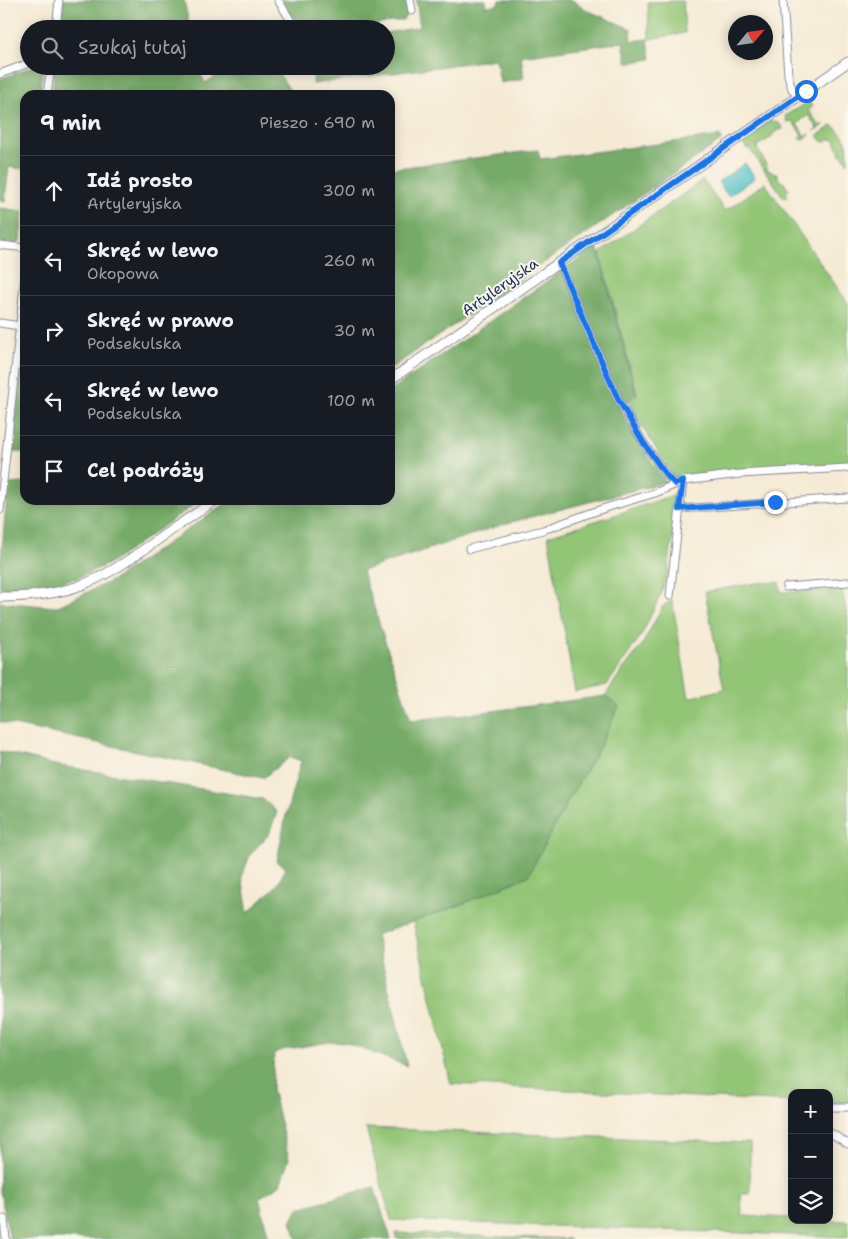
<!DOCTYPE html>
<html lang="pl">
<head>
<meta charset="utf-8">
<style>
  :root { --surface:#171b24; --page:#242831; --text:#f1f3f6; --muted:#9ea1a6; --line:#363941 }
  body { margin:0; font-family:"Shantell Sans",sans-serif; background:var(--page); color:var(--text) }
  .controls { position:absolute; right:15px; bottom:15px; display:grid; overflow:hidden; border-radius:10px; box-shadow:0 2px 12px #0003 }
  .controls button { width:45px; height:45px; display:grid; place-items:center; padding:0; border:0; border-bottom:1px solid var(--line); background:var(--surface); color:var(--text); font:25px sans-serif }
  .compass { position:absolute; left:728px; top:15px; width:45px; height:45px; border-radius:50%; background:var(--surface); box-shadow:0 2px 12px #0003; rotate:61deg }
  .stop { position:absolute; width:15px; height:15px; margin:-11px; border:4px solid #1a73e8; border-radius:50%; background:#fff }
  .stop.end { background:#1a73e8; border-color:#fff; box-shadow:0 1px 5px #0008 }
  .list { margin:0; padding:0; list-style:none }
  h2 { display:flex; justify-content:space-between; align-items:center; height:65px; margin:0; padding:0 20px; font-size:21px }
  h2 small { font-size:16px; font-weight:400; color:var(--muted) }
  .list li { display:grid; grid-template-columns:32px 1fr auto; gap:15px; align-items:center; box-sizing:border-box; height:70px; padding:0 20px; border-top:1px solid var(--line) }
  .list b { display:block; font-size:19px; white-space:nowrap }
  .list p { margin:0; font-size:16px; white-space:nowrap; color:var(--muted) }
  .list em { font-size:16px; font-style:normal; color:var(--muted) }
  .icon { flex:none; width:28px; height:28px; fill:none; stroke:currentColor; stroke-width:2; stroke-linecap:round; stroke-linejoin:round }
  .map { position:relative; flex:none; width:848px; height:1239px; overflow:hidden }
  .search { position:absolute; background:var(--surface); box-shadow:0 2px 12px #0003; left:20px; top:20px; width:375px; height:55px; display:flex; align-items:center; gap:12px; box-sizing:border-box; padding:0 18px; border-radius:28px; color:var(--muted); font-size:19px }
  .panel { position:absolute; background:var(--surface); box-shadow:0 2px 12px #0003; left:20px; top:90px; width:375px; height:415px; border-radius:15px }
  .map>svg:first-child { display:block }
  .green { fill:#93c576; stroke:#577a6a }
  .forest { fill:#76aa67; stroke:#486c62 }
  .water { fill:#4fbdc5; stroke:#357692 }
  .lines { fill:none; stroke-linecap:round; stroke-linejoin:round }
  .minor-casing { stroke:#888c99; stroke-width:9 }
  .tertiary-casing { stroke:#888c99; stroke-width:11 }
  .minor { stroke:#fff; stroke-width:7 }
  .tertiary { stroke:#fff; stroke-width:9 }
  .route { stroke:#1a73e8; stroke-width:6 }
  .labels { text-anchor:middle; stroke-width:4; stroke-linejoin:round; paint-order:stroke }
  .street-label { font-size:15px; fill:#1b2f5e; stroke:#fbf7ec }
</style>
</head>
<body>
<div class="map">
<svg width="848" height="1239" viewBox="0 0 848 1239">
  <rect width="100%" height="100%" fill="#fbf7ec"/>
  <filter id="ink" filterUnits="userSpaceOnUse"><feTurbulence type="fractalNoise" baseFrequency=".02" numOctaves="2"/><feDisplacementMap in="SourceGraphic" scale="10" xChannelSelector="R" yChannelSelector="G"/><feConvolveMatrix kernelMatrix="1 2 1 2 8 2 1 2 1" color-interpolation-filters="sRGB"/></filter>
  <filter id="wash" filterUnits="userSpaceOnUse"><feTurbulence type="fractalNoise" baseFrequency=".0096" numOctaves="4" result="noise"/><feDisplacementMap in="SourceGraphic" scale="20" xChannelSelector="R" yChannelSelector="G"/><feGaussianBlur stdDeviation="1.12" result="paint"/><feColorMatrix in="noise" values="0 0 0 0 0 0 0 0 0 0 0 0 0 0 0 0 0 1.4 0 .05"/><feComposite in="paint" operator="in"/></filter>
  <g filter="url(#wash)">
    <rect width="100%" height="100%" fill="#f5ead4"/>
    <!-- green -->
    <g class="green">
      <polygon points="683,1 685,33 649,39 648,2"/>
      <polygon points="809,101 812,107 808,110 820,126 823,124 824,125 814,131 817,128 808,115 797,124 805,136 809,134 810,135 803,139 799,139 802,135 792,121 787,122 785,116 792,111 796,110"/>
      <path d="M 770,121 C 776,121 781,124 783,129 C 777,130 773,133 771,138 L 758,145 L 757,149 L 763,158 L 768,170 L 778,175 L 778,179 L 784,183 L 789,190 L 786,193 L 788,196 L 784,198 L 749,148 L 747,149 L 743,144 L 745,139 Z"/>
      <path d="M 833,125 C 848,141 848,140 848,163 L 842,155 L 839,154 L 840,150 L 837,147 L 835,140 L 830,139 L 825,142 L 822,141 L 817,136 Z"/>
      <polygon points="703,180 725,211 765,183 848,303 848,464 688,475 674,477 634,414 629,401 637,395 600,253"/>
      <polygon points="679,493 668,572 661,594 642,634 607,685 575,692 548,536 624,512"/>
      <polygon points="779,582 781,592 842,590 848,620 848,1102 829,1102 829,1093 792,1093 792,1102 451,1084 413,921 460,905 569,799 599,748 618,706 605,696 621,672 642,645 663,606 672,600 689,698 724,689 705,592 756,583"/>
      <polygon points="366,1128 750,1143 750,1194 741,1194 742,1216 792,1218 792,1220 848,1221 848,1237 391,1220"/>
      <polygon points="395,1233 570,1239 419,1239 396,1238"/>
    </g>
    <!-- forest -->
    <g class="forest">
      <polygon points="63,0 184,0 190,29 60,29"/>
      <polygon points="281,0 405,0 408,13 403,20 350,29 300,29"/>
      <polygon points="416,0 486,0 485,6 497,5 499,0 572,0 589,11 631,29 632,41 648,39 651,59 627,63 623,42 521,56 524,77 522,79 500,83 496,59 313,84 314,66 386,66 386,33 420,27"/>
      <polygon points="34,66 40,66 43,68 40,95 25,95 25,169 9,167 5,201 0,200 0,79"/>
      <polygon points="55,66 197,66 205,83 233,66 274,66 289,89 295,95 52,95"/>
      <polygon points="720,136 722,140 390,369 390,169 538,150 540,159"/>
      <polygon points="0,208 23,211 20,241 17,244 0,242"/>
      <polygon points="597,246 636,394 619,407 639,443 666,482 504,524 362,571 411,720 485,712 605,696 619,706 599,748 569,799 528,876 460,905 376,935 407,1066 347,1043 330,1042 282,1050 274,1053 272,1089 289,1159 280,1185 259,1198 269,1239 10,1239 0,1191 0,751 55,765 263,799 277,812 269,834 250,855 242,876 248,913 277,885 286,868 277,861 286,815 301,761 290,757 263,778 0,722 0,602 56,607 113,580 231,500 390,500 390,391"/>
      <polygon points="25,329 25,452 11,452"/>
      <polygon points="25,483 25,500 201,500 112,562 78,578 41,586 0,588 0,568 8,484"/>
      <polygon points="374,1187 391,1239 297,1239 291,1221 299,1208"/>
    </g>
    <!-- water -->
    <polygon class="water" points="745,163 755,178 728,196 718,182"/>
  </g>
  <g filter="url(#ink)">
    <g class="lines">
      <!-- minor casing -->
      <g class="minor-casing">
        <g id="minor">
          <polyline points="278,0 296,29"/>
          <polyline points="410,0 412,11"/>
          <polyline points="783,0 788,75 792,89 798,97"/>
          <polyline points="56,29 59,0"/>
          <polyline points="0,74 29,63"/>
          <polyline points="47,95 51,66"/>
          <polyline points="0,245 25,248"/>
          <polyline points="559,263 618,399 643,442 666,475 675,483"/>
          <polyline points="0,323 20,326"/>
          <polyline points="679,509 848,498"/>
          <polyline points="0,510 25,277"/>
          <polyline points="469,549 543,530 602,509 655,493 683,481 740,474 848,468"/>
          <polyline points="786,587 848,582"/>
          <polyline points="670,596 683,481"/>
          <polyline points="829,1107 848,1107"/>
          <polyline points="829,1132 848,1144"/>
          <polyline points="0,1220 4,1219 6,1239"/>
        </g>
      </g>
      <!-- tertiary casing -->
      <g class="tertiary-casing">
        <g id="tertiary">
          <polyline points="390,380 848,62"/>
          <path d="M 0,597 C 26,597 51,595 76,587 C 103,578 126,562 149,546 C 171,530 193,515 216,500"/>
        </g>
      </g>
      <!-- minor -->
      <use href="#minor" class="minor"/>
      <!-- tertiary -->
      <use href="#tertiary" class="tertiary"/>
    </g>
  </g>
  <g class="lines" filter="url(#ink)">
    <!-- route -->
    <polyline class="route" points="775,502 679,509 683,481 675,484 666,475 643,442 618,399 559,263 806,91"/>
  </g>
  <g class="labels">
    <!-- street labels -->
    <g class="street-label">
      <text transform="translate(500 287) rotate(-35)" y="5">Artyleryjska</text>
    </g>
  </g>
</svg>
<div class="controls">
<button>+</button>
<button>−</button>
<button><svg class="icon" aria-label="layers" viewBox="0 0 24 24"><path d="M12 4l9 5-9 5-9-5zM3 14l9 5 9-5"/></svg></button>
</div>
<svg class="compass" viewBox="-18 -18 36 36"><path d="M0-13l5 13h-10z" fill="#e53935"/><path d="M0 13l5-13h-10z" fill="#9ea1a6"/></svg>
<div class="stop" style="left:806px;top:91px"></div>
<div class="stop end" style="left:775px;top:502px"></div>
<div class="search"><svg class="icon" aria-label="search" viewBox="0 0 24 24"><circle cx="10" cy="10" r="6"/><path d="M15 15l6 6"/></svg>Szukaj tutaj</div>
<section class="panel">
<h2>9 min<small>Pieszo · 690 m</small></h2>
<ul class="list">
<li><svg class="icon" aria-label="ahead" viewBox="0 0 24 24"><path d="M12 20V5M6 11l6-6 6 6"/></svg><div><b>Idź prosto</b><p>Artyleryjska</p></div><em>300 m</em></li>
<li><svg class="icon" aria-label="left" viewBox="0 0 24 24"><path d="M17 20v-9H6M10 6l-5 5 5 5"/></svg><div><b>Skręć w lewo</b><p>Okopowa</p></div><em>260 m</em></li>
<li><svg class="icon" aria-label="right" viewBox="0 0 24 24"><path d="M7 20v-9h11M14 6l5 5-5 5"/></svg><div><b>Skręć w prawo</b><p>Podsekulska</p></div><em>30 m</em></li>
<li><svg class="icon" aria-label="left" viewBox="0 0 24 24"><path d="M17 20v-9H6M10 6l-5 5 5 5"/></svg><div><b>Skręć w lewo</b><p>Podsekulska</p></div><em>100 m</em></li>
<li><svg class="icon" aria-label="arrive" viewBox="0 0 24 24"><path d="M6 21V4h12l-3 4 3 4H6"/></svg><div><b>Cel podróży</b></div></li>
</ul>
</section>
</div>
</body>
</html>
